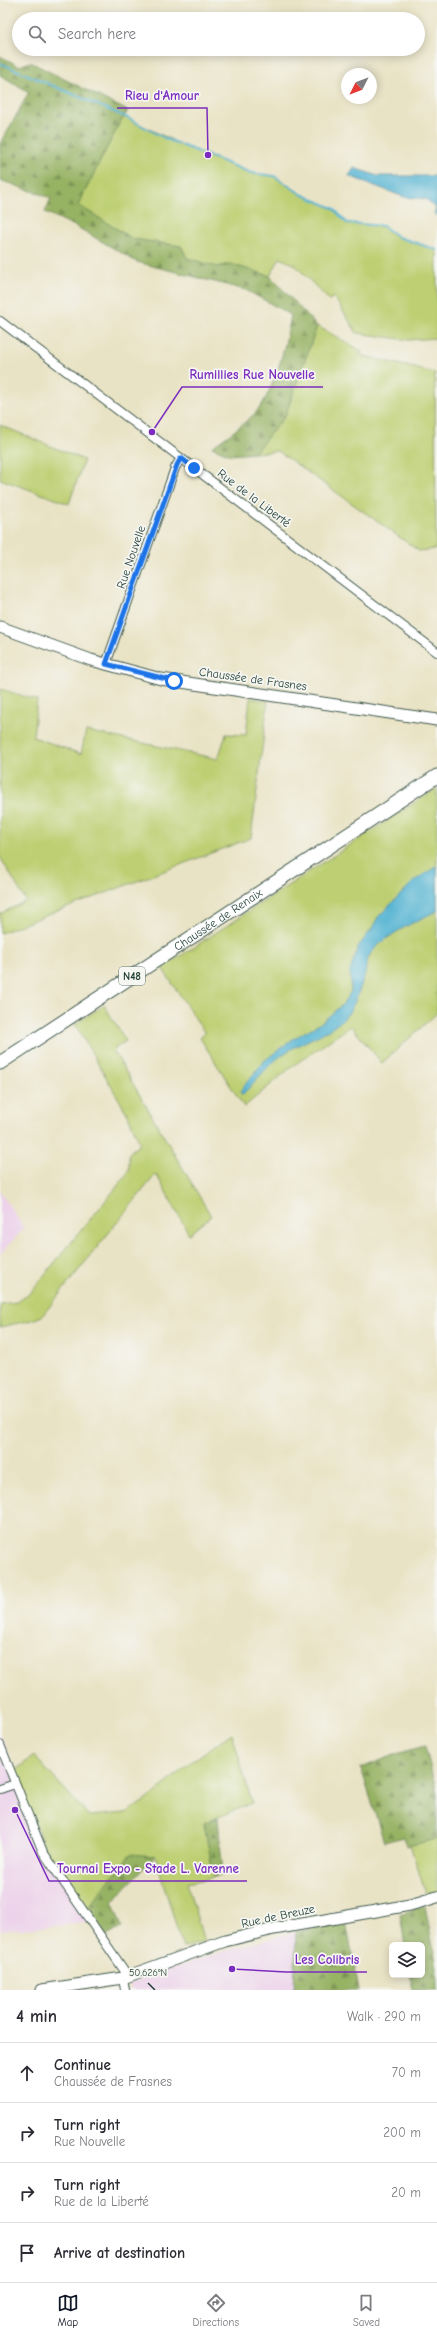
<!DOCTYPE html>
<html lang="en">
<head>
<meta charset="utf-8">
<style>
  :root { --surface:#fff; --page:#f7f7f7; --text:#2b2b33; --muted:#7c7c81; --line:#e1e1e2; --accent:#111827 }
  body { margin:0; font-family:"Comic Neue",sans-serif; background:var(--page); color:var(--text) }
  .controls { position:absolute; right:12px; bottom:12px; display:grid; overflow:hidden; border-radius:6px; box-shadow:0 2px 10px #0003 }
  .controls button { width:36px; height:36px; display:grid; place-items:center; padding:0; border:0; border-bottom:1px solid var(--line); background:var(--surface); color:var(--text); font:20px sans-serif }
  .compass { position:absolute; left:341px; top:68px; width:36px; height:36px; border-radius:50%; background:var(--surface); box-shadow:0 2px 10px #0003; rotate:228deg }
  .stop { position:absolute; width:12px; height:12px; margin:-9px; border:3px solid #1a73e8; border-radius:50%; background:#fff }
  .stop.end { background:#1a73e8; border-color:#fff; box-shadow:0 1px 4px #0008 }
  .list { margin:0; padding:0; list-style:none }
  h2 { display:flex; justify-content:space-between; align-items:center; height:52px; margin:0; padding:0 16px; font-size:17px }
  h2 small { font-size:13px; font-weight:400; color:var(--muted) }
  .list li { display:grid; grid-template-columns:26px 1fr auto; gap:12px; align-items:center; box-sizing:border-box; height:60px; padding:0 16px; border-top:1px solid var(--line) }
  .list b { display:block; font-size:15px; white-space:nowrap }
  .list p { margin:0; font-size:13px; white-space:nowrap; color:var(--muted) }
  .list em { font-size:13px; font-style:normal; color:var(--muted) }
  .icon { flex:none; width:22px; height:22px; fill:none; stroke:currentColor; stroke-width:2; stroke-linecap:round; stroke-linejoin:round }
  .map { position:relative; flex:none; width:437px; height:1990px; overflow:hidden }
  .search { position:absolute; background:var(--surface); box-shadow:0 2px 10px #0003; left:12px; right:12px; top:12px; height:44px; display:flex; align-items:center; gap:10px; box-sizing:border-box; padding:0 14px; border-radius:22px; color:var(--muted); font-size:15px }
  .sheet { height:292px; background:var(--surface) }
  nav { display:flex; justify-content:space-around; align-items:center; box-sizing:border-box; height:56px; border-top:1px solid var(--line); background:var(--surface); font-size:11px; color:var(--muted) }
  nav a { display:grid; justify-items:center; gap:2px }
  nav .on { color:var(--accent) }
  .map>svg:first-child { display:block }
  .built { fill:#ecd1ea }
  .green { fill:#bdcf72; stroke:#6e8653 }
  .forest { fill:url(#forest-firs); stroke:#5a784c }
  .water { fill:#53b3d2; stroke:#397883 }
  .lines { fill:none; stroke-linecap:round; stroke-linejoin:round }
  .stream { stroke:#53b3d2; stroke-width:2 }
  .street-casing { stroke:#3d564a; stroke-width:10 }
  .secondary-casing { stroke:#3d564a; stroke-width:13 }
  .primary-casing { stroke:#3d564a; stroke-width:15 }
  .street { stroke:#fff; stroke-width:8 }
  .secondary { stroke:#fff; stroke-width:11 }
  .primary { stroke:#fff; stroke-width:13 }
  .route { stroke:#1a73e8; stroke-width:5 }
  .ticks { fill:none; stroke:#1f3d34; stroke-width:1.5 }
  .labels { text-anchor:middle; stroke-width:3.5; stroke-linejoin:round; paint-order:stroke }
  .shield { fill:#f6f6f2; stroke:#60746d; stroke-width:1 }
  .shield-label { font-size:11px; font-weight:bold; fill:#1f3d34 }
  .street-label { font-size:12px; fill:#1f3d34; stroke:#f6f6f2 }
  .ticks-label { font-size:10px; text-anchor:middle; fill:#1f3d34; stroke:#f6f6f2; stroke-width:3.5; stroke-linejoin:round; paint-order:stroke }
  .leader { fill:none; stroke:#7b2cbf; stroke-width:1.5 }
  .callout-dot { fill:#7b2cbf; stroke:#f6f6f2; stroke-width:1.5 }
  .callout-label { font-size:13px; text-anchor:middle; font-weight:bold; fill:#7b2cbf; stroke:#f6f6f2; stroke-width:3.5; stroke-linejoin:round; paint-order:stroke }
</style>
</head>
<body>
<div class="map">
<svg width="437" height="1990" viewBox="0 0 437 1990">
  <defs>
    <pattern id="forest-firs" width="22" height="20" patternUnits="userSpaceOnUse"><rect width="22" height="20" fill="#96b264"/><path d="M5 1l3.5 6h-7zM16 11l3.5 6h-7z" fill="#7a9253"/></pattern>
  </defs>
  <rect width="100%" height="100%" fill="#f6f6f2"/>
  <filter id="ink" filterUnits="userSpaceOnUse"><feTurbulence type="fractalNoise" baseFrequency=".025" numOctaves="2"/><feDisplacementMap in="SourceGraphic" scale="8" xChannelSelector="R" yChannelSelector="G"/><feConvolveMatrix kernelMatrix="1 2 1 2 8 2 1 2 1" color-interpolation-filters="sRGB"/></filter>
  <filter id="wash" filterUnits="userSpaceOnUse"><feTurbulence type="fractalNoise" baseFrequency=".012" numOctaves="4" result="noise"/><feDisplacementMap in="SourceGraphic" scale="16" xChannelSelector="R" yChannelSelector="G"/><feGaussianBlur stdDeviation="0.9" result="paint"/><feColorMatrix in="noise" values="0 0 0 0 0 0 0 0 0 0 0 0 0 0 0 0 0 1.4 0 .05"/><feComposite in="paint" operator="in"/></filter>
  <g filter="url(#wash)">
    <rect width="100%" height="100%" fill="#e9e3c5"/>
    <!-- built -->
    <g class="built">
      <polygon points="0,1191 24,1228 0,1254"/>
      <polygon points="0,1734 45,1850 96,1922 0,1931"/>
      <polygon points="296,1932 294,1990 130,1990 128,1984 211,1955"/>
    </g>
    <!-- green -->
    <g class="green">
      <polygon points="125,117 178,143 251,173 274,176 303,195 333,208 347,223 383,226 398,237 437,250 437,338 408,340 357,333 334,297 329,300 295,265 280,258 270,276 230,264 217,267 187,258 181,246 133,239 78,205 120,122"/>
      <polygon points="317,326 362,351 360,355 435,373 436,549 419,551 278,451 254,453 285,416"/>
      <polygon points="0,425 84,460 69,504 0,479"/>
      <polygon points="0,689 37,700 33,737 81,754 86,731 218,759 226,734 246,735 250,698 268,701 251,838 0,933 0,914 26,901 0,857"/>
      <polygon points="437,788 437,1013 382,1063 351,1026 294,1065 244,1107 200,1038 205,1033 162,968"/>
      <polygon points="104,1005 126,1041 113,1050 211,1216 189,1234 156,1174 42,1316 32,1320 0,1327 0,1304 17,1302 28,1295 125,1177 129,1169 129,1153 140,1144 128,1115 75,1024"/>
      <polygon points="232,1733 252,1803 204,1823 214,1877 187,1883 204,1942 183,1948 155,1856 130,1855 87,1909 45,1850 14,1771 34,1756 89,1816 126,1813 152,1796 191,1762"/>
      <polygon points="437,1839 437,1893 427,1896 410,1845"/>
    </g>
    <!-- forest -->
    <g class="forest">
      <path d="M 0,56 L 19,66 L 30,62 L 128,111 L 120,122 L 78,205 L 133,239 L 181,246 L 187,258 L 217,267 L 230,264 L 270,276 L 317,326 L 285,416 L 254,453 L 231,455 L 212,447 C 226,437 255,417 263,403 C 278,377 286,344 291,315 L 246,290 L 137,262 L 77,227 L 45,212 L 51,198 L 0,180 L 0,145 L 29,92 L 0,75 Z"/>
      <polygon points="425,1746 437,1793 437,1839 407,1846 404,1837 384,1842 361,1768 400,1753"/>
      <polygon points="218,1818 223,1875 214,1877 204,1823"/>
      <polygon points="130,1854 155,1856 112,1902 122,1927 106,1937 87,1909"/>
      <polygon points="425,1906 437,1967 437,1990 413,1990 410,1975 422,1975 422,1945 405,1945 400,1914"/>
      <polygon points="346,1922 359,1990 294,1990 296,1932"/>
    </g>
    <!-- water -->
    <g class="water">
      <polygon points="354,168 378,176 437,176 437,217 434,213 436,208 426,199 404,197 349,176"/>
      <path d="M 437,866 L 437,911 C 418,920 381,937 369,956 C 367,960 366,968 365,973 C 362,984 354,1007 347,1015 C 333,1032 307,1039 288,1051 C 271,1061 256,1081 242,1095 L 240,1091 L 264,1061 L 293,1039 L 322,1022 L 343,1004 L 351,991 L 350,971 L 358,947 L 371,930 L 378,917 L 414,881 Z"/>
    </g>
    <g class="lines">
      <!-- stream -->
      <polyline class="stream" points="0,63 128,118 164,138 251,173 274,176 301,194 333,208 347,223 383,226 398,237 437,250"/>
    </g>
  </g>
  <g filter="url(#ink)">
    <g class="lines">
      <!-- street casing -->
      <g class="street-casing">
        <g id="street">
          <polyline points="0,321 437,652"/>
          <polyline points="106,664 175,468 181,458"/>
          <polyline points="0,1745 43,1852 128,1976"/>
          <polyline points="0,1789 15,1784"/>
          <polyline points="123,1978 125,1990"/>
        </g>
      </g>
      <!-- secondary casing -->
      <g class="secondary-casing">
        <g id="secondary">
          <polyline points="0,627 91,660 161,679 437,720"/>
          <polyline points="42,1990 123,1978 225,1941 274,1929 410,1905 437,1897"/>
        </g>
      </g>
      <!-- primary casing -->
      <g class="primary-casing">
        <g id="primary">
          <path id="s1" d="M 0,1063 L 437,776"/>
        </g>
      </g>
      <!-- street -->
      <use href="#street" class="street"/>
      <!-- secondary -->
      <use href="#secondary" class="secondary"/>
      <!-- primary -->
      <use href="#primary" class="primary"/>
    </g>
  </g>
  <g class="lines" filter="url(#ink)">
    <!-- route -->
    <polyline class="route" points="174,681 106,664 177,465 181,458 194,468"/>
  </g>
  <!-- ticks -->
  <path class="ticks" d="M 148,1983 L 155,1990"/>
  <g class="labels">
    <!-- shield labels -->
    <rect class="shield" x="119" y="967" width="26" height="18" rx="3"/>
    <g class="shield-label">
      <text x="132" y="980">N48</text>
    </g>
    <!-- street labels -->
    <g class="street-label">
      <text transform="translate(254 498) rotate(37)" y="4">Rue de la Liberté</text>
      <text transform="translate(131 557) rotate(-71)" y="4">Rue Nouvelle</text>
      <text transform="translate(253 679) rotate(8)" y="4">Chaussée de Frasnes</text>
      <text dy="4" stroke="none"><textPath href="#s1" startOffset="261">Chaussée de Renaix</textPath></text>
      <text transform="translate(278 1916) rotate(-12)" y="4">Rue de Breuze</text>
    </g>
  </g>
  <g class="ticks-label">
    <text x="148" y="1976">50.626°N</text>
  </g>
  <!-- callouts -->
  <path class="leader" d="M208 155L207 108H117M152 432L182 387H323M15 1810L49 1881H247M232 1969L286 1972H367"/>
  <g class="callout-dot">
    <circle cx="208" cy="155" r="4"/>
    <circle cx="152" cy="432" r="4"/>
    <circle cx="15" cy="1810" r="4"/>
    <circle cx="232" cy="1969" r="4"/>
  </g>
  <g class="callout-label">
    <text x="162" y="100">Rieu d'Amour</text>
    <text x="252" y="379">Rumillies Rue Nouvelle</text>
    <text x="148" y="1873">Tournai Expo - Stade L. Varenne</text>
    <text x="327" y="1964">Les Colibris</text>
  </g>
</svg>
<div class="controls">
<button><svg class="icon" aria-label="layers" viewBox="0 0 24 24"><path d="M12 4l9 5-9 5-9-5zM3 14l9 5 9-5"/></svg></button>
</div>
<svg class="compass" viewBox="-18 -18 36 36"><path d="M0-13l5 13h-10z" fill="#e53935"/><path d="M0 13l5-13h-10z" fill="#7c7c81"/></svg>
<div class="stop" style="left:174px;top:681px"></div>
<div class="stop end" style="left:194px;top:468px"></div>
<div class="search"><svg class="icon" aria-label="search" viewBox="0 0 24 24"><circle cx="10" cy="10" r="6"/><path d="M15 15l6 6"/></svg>Search here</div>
</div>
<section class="sheet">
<h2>4 min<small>Walk · 290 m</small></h2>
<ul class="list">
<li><svg class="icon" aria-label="ahead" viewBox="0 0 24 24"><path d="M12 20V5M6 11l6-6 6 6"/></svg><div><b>Continue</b><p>Chaussée de Frasnes</p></div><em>70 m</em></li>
<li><svg class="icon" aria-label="right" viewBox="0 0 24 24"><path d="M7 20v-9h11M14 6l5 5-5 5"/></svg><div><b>Turn right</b><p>Rue Nouvelle</p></div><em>200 m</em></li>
<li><svg class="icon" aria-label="right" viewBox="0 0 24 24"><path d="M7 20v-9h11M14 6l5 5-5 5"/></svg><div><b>Turn right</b><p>Rue de la Liberté</p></div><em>20 m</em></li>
<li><svg class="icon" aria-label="arrive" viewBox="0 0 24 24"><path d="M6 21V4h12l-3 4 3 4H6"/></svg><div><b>Arrive at destination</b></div></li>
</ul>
</section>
<nav>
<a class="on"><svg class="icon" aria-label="map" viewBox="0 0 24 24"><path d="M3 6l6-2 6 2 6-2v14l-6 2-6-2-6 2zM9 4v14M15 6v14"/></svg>Map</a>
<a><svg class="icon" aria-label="directions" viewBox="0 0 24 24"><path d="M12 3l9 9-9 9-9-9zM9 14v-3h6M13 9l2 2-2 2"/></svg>Directions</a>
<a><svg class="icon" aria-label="saved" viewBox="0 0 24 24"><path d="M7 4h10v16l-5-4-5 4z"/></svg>Saved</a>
</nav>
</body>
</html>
